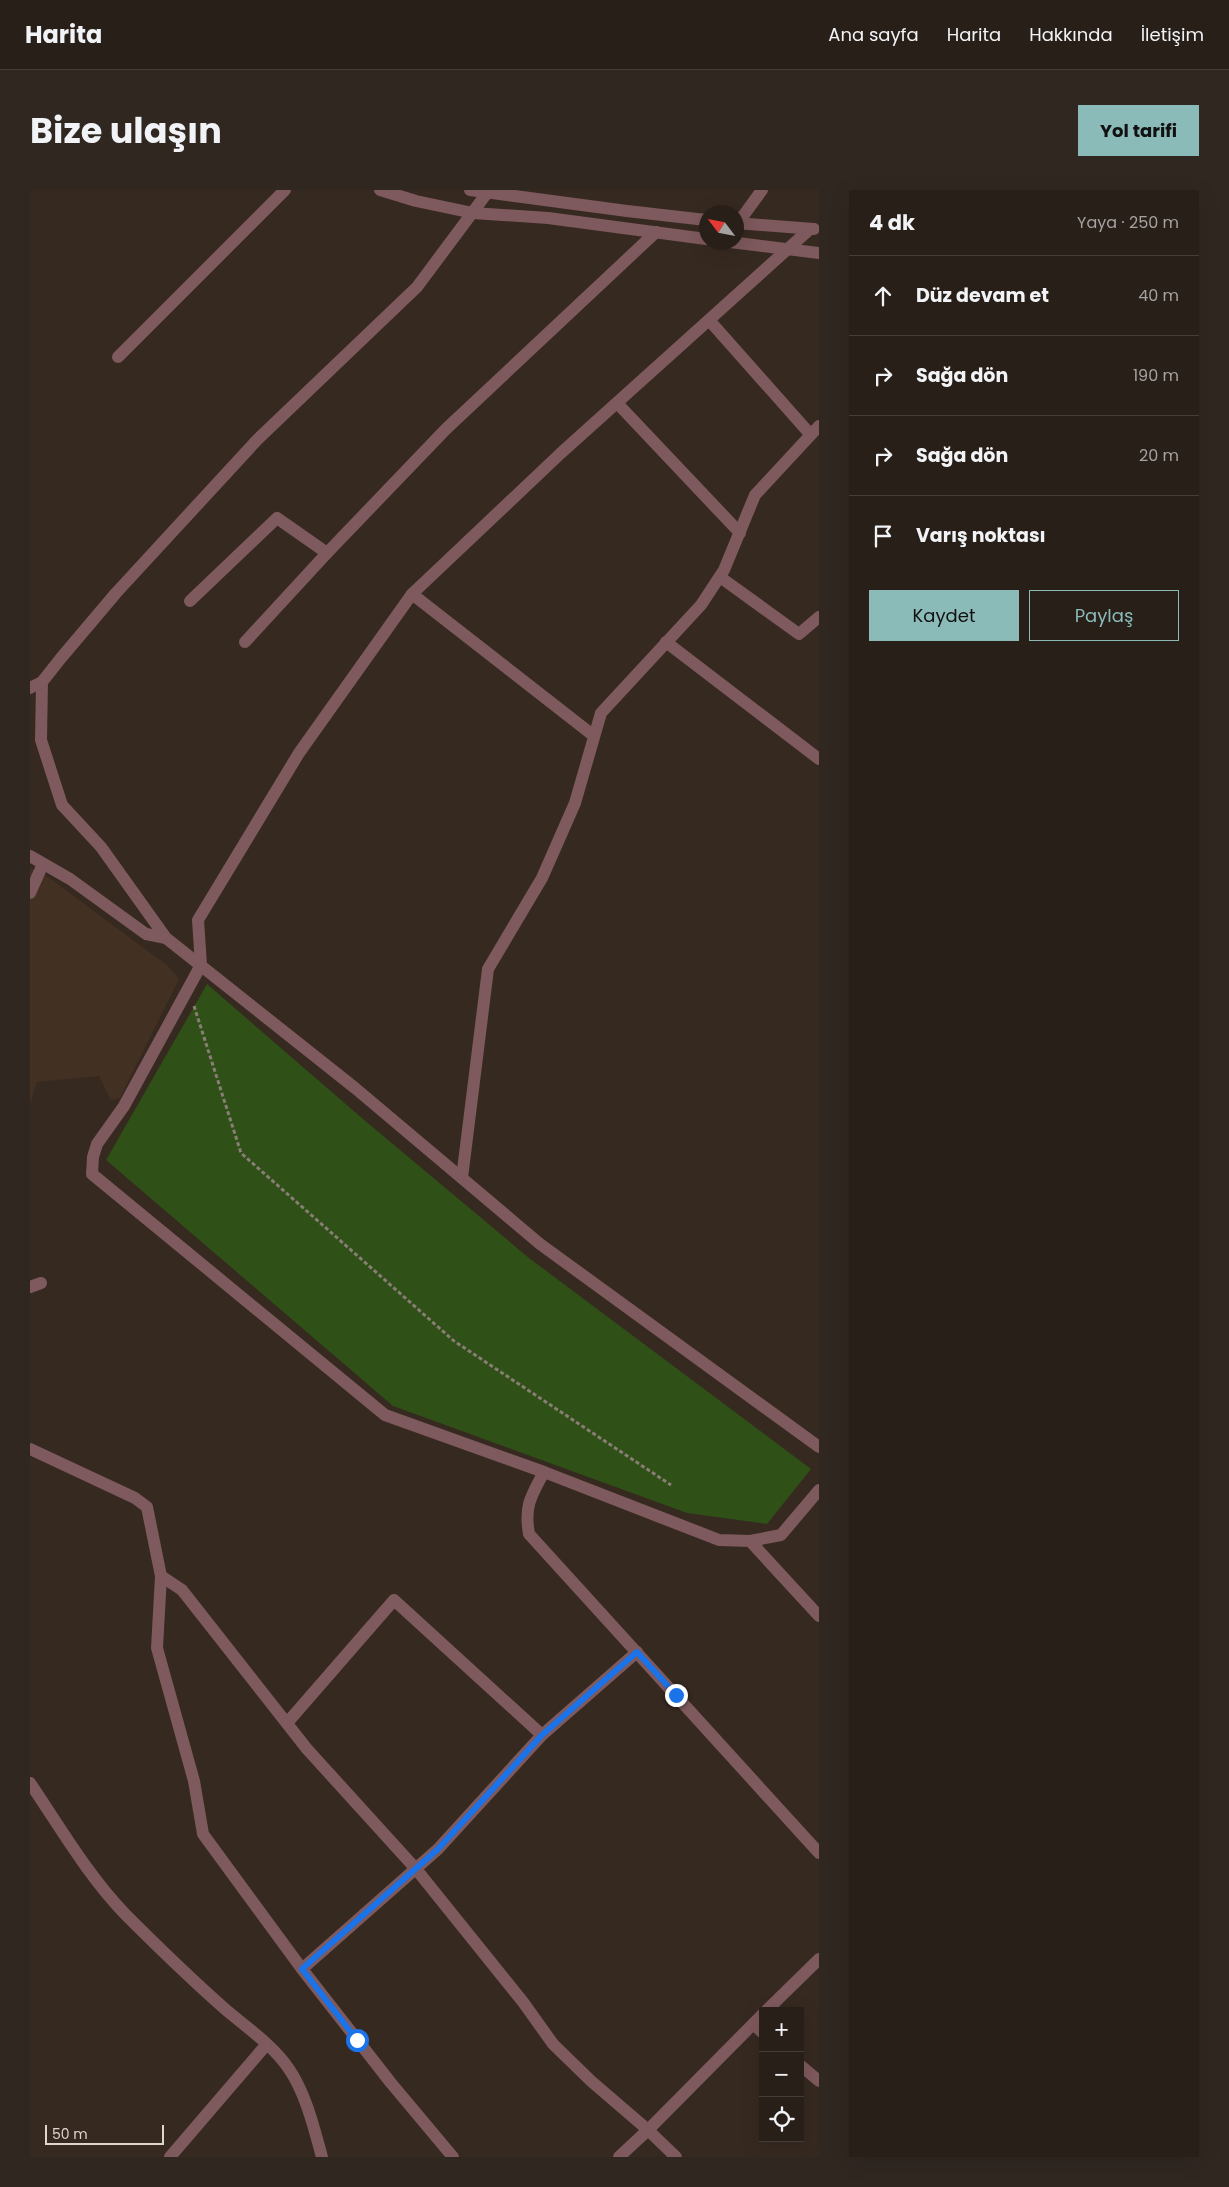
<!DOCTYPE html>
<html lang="tr">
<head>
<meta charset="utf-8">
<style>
  :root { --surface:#281f18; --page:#302721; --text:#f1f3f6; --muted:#a5a2a2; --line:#443d37; --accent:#8bbbb9 }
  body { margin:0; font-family:Poppins,sans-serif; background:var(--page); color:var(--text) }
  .controls { position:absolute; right:15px; bottom:15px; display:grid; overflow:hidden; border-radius:0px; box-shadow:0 5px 20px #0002 }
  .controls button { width:45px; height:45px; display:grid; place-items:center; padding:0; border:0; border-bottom:1px solid var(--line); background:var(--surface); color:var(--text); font:25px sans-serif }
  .compass { position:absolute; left:669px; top:15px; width:45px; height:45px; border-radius:50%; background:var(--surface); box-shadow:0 5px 20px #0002; rotate:302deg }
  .scale { position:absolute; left:15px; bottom:12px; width:119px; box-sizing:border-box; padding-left:5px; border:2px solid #ded5cf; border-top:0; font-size:14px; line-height:18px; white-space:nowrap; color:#ded5cf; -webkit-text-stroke:4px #362920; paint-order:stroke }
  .stop { position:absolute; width:15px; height:15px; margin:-11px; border:4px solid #1a73e8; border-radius:50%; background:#fff }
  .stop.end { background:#1a73e8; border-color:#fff; box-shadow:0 1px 5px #0008 }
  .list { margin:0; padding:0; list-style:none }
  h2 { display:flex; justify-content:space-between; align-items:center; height:65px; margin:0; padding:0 20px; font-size:21px }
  h2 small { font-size:16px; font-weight:400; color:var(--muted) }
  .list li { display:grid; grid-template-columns:32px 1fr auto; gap:15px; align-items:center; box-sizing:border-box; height:80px; padding:0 20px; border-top:1px solid var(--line) }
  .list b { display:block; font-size:19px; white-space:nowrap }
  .list em { font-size:16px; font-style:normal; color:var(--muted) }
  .actions { display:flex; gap:10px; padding:15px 20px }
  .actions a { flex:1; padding:11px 0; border:1px solid var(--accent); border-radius:0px; text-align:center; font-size:18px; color:var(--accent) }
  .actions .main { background:var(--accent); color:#111 }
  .icon { flex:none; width:28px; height:28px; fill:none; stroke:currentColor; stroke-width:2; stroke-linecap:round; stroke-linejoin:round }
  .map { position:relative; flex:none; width:789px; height:1967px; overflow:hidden; border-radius:0px }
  header { display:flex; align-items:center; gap:30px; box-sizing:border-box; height:70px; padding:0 25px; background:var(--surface); border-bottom:1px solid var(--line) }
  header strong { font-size:24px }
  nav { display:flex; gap:28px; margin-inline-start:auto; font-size:18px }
  .intro { display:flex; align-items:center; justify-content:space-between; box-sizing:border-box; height:120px; padding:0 30px }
  h1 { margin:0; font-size:35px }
  .button { padding:12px 22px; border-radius:0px; background:var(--accent); color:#111; font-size:18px; font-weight:700 }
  main { display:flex; gap:30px; padding:0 30px }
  aside { flex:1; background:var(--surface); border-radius:0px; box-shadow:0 5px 20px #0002 }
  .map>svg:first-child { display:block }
  .built { fill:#423022 }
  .green { fill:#2f5016 }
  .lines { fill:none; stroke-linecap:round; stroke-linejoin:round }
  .path { stroke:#897e76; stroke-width:3; stroke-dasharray:4 2.5; stroke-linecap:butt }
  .minor { stroke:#7e595d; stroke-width:12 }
  .route { stroke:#1a73e8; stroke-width:6 }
</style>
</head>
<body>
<header>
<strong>Harita</strong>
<nav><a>Ana sayfa</a><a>Harita</a><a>Hakkında</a><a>İletişim</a></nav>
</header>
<div class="intro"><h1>Bize ulaşın</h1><a class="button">Yol tarifi</a></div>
<main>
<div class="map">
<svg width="789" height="1967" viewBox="0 0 789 1967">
  <rect width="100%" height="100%" fill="#362920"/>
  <!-- built -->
  <polygon class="built" points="0,678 18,687 138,776 149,789 90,908 81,910 69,886 7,892 0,914"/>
  <!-- green -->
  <polygon class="green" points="177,794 333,929 499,1068 781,1279 737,1334 657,1323 363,1216 76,970"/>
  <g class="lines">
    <!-- path -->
    <polyline class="path" points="164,816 211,963 424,1151 641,1295"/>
    <!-- minor -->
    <g class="minor">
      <polyline points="350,0 386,11 443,23 518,28 676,49"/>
      <polyline points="440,0 597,21 676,30"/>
      <polyline points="457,3 387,97 227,250 86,403 31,468 12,492 11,550 32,615 71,657 136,748 325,898 510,1054 789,1257"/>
      <polyline points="706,33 784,39"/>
      <polyline points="708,33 732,0"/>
      <polyline points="780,39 531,263 382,404 269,563 168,730 171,775 94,916 67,954 63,967 62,984 355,1225 514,1282 689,1350 720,1351 751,1345 789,1300"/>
      <polyline points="700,52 789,63"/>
      <polyline points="679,130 780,244"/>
      <polyline points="88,167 255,0"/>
      <polyline points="587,213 710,343"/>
      <polyline points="690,387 769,444 789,427"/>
      <polyline points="382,404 564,546"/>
      <polyline points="160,411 247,328 297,363"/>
      <polyline points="215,452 297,363 416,239 626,42"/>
      <polyline points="636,452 789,569"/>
      <polyline points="0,498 12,492"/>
      <polyline points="0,666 40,689 116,744 136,748"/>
      <polyline points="0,703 13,674"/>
      <polyline points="432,988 458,779 512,688 545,613 571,523 671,415 694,380 725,305 789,236"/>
      <polyline points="0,1097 11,1093"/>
      <polyline points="0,1259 105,1308 117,1317 131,1386 127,1458 164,1591 173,1644 272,1779 361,1893 423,1967"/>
      <path d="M 514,1282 C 501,1306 494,1316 499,1344 L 789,1663"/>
      <polyline points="720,1351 789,1426"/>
      <polyline points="131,1386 152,1400 277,1559 386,1679 493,1812 523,1854 561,1891 618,1940 589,1967"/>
      <polyline points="257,1533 364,1410 512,1545"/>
      <path d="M 0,1593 C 30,1637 58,1686 96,1725 C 128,1757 161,1789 195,1819 C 216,1837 243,1855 259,1879 C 276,1904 284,1938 292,1967"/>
      <polyline points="272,1779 408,1659 512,1545 607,1462"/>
      <polyline points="736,1821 789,1769"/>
      <polyline points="723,1834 733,1843"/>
      <polyline points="770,1875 789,1891"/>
      <polyline points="140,1967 236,1855"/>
      <polyline points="646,1967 618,1940 733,1824"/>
    </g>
  </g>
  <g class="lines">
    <!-- route -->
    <polyline class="route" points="327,1850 272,1779 408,1659 512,1545 607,1462 646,1505"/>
  </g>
</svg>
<div class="controls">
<button>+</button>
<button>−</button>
<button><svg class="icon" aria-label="locate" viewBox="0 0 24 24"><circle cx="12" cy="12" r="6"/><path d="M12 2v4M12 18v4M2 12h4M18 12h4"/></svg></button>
</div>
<svg class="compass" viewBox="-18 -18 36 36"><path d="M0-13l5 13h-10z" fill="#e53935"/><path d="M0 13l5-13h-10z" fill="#a5a2a2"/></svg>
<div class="scale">50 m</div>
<div class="stop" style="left:327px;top:1850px"></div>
<div class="stop end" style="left:646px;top:1505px"></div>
</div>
<aside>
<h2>4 dk<small>Yaya · 250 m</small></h2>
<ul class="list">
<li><svg class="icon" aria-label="ahead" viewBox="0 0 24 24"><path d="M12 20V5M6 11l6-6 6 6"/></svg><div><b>Düz devam et</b></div><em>40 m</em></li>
<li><svg class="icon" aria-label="right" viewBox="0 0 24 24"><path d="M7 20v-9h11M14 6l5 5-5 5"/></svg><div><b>Sağa dön</b></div><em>190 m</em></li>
<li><svg class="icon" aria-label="right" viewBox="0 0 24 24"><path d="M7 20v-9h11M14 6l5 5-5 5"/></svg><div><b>Sağa dön</b></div><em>20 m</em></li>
<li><svg class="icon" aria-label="arrive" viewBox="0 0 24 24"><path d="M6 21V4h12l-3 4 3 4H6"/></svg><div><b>Varış noktası</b></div></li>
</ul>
<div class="actions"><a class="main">Kaydet</a><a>Paylaş</a></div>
</aside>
</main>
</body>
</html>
